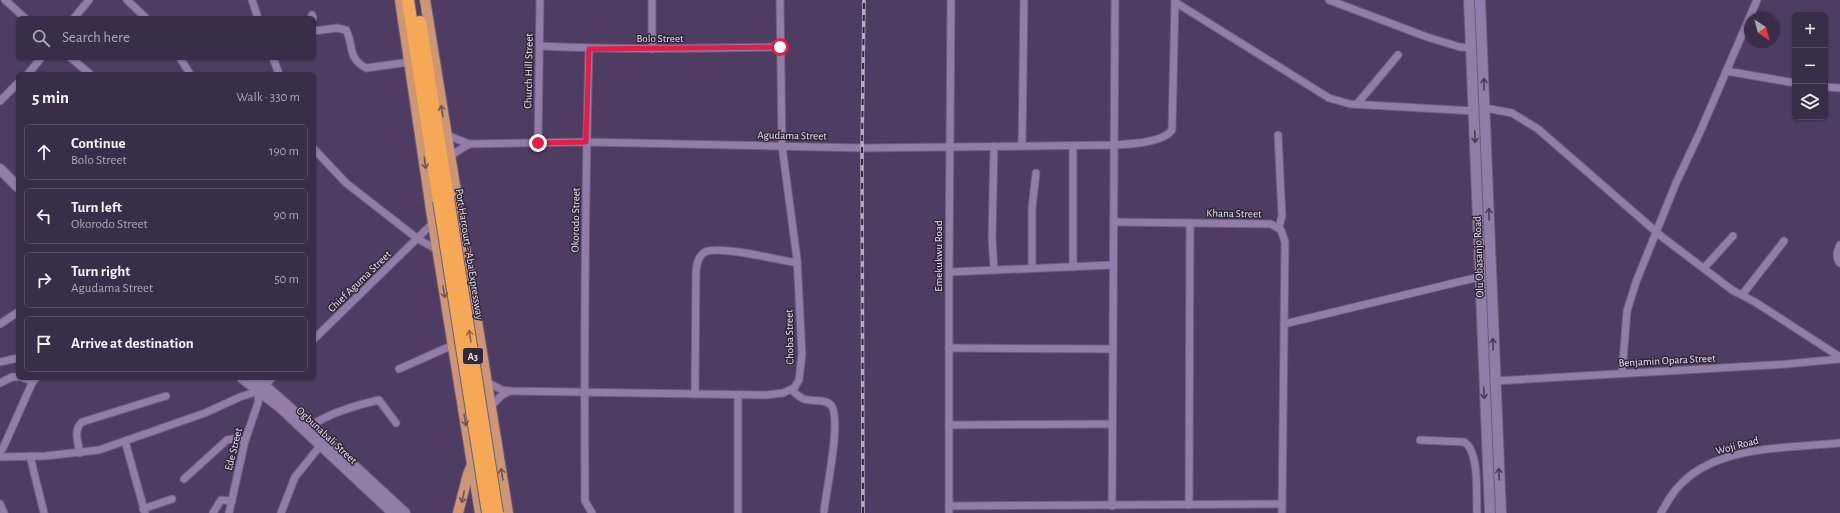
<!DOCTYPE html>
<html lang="en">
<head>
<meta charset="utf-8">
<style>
  :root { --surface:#3a2d4a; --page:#413551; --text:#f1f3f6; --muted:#aba8b5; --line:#544962 }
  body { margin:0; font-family:"Alegreya Sans",sans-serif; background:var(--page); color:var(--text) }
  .controls { position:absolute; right:12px; top:12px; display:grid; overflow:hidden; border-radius:6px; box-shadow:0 1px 3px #0004 }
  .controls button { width:36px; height:36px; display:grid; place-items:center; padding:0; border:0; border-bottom:1px solid var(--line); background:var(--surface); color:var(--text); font:20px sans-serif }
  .compass { position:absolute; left:1744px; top:12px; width:36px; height:36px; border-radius:50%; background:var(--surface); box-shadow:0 1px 3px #0004; rotate:144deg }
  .stop { position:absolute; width:12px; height:12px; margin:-9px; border:3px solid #e11d48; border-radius:50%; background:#fff }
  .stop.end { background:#e11d48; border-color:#fff; box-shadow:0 1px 4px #0008 }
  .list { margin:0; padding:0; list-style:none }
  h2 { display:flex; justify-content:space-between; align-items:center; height:52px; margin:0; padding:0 16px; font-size:17px }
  h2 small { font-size:13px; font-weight:400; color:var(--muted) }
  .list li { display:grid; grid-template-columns:26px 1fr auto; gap:12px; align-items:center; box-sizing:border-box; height:56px; margin:0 8px 8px; padding:0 8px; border:1px solid var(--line); border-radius:6px }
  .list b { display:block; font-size:15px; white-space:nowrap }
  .list p { margin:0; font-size:13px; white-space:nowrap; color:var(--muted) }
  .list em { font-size:13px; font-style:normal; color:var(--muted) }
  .icon { flex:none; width:22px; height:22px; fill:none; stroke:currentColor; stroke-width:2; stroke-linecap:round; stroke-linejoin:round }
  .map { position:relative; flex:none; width:1840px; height:513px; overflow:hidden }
  .search { position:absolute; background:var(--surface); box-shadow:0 1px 3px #0004; left:16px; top:16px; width:300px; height:44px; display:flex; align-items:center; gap:10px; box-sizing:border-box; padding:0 14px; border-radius:6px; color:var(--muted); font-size:15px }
  .panel { position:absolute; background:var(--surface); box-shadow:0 1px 3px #0004; left:16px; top:72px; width:300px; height:308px; border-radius:6px }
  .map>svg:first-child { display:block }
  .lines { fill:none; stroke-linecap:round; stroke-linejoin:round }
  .street-casing { stroke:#6b5b7b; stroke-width:9 }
  .secondary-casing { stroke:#6b5b7b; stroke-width:12 }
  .primary-casing { stroke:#6b5b7b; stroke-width:12 }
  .highway-casing { stroke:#6b5b7b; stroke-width:14 }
  .street { stroke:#917da8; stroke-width:7 }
  .secondary { stroke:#917da8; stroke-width:10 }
  .primary { stroke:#cd9776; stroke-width:10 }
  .highway { stroke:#f5a855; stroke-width:12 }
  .rail-casing { stroke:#b8abc7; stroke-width:3.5 }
  .rail { stroke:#302739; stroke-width:2; stroke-dasharray:6; stroke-linecap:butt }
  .highway-bridge-casing { stroke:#6b5b7b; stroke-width:14; stroke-linecap:butt }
  .highway-bridge { stroke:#f5a855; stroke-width:12 }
  .oneway { stroke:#483c55 }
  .oneway2 { stroke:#6f5451 }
  .oneway3 { stroke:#896146 }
  .route { stroke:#e11d48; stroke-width:5 }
  .labels { text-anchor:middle; stroke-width:3; stroke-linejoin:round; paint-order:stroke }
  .shield { fill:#302739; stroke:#b2a8be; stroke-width:1 }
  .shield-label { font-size:10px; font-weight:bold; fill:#eae0f7 }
  .street-label { font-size:11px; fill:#eae0f7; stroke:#302739 }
</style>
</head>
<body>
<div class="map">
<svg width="1840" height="513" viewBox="0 0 1840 513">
  <rect width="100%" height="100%" fill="#4e3c62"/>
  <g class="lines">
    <!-- street casing -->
    <g class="street-casing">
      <g id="street">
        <polyline points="5,0 25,18"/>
        <polyline points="127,0 146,18"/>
        <polyline points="252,0 258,18"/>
        <polyline points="1329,0 1427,37 1460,47 1471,48"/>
        <polyline points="1175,2 1329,98 1350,104 1474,111"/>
        <polyline points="312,15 313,18"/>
        <polyline points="74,18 89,0"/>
        <path d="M 314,31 L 337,28 L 346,30 C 354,45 347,58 366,68 L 410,62"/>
        <path d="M 540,46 C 620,50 700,48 780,47"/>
        <path d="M 589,49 C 585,199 584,350 585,501 L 592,513"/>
        <polyline points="652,49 652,0"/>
        <polyline points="71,58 90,74"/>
        <polyline points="180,58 190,74"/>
        <polyline points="273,58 279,74"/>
        <polyline points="1726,71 1795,83"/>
        <polyline points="28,74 41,58"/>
        <polyline points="1825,87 1840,88"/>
        <polyline points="0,101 18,83"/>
        <polyline points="1357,104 1398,55"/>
        <polyline points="1485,108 1512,113 1538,129 1661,236 1732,290 1755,302 1840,357"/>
        <path d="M 447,135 L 469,144 L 586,142 L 862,148 L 1114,145 C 1129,144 1163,143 1172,130 L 1175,0"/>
        <polyline points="1278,135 1282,216 1279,227"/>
        <polyline points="538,143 540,0"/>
        <polyline points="994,146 992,238 994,270"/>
        <polyline points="1022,146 1024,0"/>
        <polyline points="314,149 346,183 418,239 438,250"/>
        <polyline points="450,156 469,144"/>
        <polyline points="1114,222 1271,224 1281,230 1285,242 1282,513"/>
        <path d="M 1840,245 C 1837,251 1835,257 1840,263"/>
        <polyline points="1073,267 1073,146"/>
        <polyline points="1032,268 1032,208 1036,173"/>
        <polyline points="1704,268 1733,236"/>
        <polyline points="949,272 1113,265"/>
        <polyline points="1742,295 1784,241"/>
        <polyline points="0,324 18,312"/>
        <polyline points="1284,324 1479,277"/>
        <polyline points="314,339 433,223"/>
        <polyline points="949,348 1113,349"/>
        <polyline points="0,362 18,358"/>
        <polyline points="399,369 453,345"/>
        <polyline points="1622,373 1627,311 1636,282 1676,183 1700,132 1757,0"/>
        <polyline points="23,378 33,381"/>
        <polyline points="1495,381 1787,364 1840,359"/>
        <polyline points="487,382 502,390 510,391 766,395 783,393 794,388 799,380 802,354 797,259 782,146 780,0"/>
        <polyline points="0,383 12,377 18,377"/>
        <polyline points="262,388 272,378"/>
        <path d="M 792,390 C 795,393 800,398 804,399 C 812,402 824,398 831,405 C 842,418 826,492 824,511"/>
        <path d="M 695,394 L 696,271 C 697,264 698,256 705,252 C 720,245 778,260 797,263"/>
        <polyline points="491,406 502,395 510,391"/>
        <polyline points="949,425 1112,424"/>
        <path d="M 311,426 C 329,413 357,405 379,400 L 396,423"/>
        <path d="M 1420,440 L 1464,442 C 1480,451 1476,496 1477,513"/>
        <polyline points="125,441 145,513"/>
        <polyline points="0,452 3,448 33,381 36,378"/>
        <path d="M 80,453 C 78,442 73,430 82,422 L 166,396"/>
        <polyline points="30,456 44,513"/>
        <polyline points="0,457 45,456 99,450 205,413 240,397 259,391"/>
        <polyline points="184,479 227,440 233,439 245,441"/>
        <polyline points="0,504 4,513"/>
        <polyline points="1189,505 1190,223"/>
        <polyline points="949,506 1282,504"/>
        <polyline points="1112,506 1115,0"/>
        <polyline points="143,509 172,499"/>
        <polyline points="213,513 221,500 232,501"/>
        <polyline points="229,513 245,441 258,403 259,391"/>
        <polyline points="281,513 295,477 320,446"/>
        <polyline points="738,513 738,395"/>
        <polyline points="949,513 949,272 951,0"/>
        <path d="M 1661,513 C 1667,502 1673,491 1682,483 C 1719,445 1790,448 1840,443"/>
      </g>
    </g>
    <!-- secondary casing -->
    <g class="secondary-casing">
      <g id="secondary">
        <polyline points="1469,0 1490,513"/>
        <polyline points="1480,0 1501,513"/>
        <polyline points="0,169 18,187"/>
        <polyline points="242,378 281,408 393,513"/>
        <polyline points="256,378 326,440 405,513"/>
      </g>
    </g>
    <!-- primary casing -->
    <g class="primary-casing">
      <g id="primary">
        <polyline points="400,0 433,223 480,513"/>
        <polyline points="425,0 508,513"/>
        <polyline points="458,513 468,474 472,465"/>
      </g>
    </g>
    <!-- highway casing -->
    <g class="highway-casing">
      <g id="highway">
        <polyline points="408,0 439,201"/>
        <polyline points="420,22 448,198"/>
      </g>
    </g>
    <!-- street -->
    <use href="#street" class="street"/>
    <!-- secondary -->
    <use href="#secondary" class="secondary"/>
    <!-- primary -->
    <use href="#primary" class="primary"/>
    <!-- highway -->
    <use href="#highway" class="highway"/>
    <!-- rail casing -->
    <g class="rail-casing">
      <polyline id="rail" points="863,513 862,148 864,0"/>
    </g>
    <!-- rail -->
    <use href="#rail" class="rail"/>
    <!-- highway-bridge casing -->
    <g class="highway-bridge-casing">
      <g id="highway-bridge">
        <polyline points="448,198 497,513"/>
        <polyline points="439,201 488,513"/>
      </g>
    </g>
    <!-- highway-bridge -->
    <use href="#highway-bridge" class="highway-bridge"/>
  </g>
  <!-- one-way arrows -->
  <defs><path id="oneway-shaft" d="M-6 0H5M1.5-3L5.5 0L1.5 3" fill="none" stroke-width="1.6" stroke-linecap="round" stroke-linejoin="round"/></defs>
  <g class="oneway">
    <use href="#oneway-shaft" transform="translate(1484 84) rotate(-92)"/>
    <use href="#oneway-shaft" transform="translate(1475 137) rotate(88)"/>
    <use href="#oneway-shaft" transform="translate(1489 214) rotate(-92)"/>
    <use href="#oneway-shaft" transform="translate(1493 344) rotate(-92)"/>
    <use href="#oneway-shaft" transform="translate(1484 393) rotate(87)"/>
    <use href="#oneway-shaft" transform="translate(1499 474) rotate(-93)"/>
  </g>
  <g class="oneway2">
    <use href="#oneway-shaft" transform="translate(442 111) rotate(-100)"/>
    <use href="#oneway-shaft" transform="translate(425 163) rotate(82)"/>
    <use href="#oneway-shaft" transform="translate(444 292) rotate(81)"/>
    <use href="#oneway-shaft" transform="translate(465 420) rotate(81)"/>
    <use href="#oneway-shaft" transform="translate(502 474) rotate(-99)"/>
    <use href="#oneway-shaft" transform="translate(463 497) rotate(102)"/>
  </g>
  <use class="oneway3" href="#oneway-shaft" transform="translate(470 336) rotate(-99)"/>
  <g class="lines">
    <!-- route -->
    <polyline class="route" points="538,143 586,142 589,49 780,47"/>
  </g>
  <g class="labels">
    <!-- shield labels -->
    <rect class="shield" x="463" y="348" width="20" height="16" rx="3"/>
    <g class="shield-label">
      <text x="473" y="360">A3</text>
    </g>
    <!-- street labels -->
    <g class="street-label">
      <text x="660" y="42">Bolo Street</text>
      <text transform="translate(528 71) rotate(-89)" y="4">Church Hill Street</text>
      <text transform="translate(792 135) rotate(1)" y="4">Agudama Street</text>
      <text transform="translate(1234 213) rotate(1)" y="4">Khana Street</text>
      <text transform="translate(575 220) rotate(-89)" y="4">Okorodo Street</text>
      <text transform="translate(470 254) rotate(81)" y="4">Port Harcourt - Aba Expressway</text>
      <text transform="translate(938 256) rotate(-90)" y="4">Emekukwu Road</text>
      <text transform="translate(1478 257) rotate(-92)" y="4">Olu Obasanjo Road</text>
      <text transform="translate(359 281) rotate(-44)" y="4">Chief Aguma Street</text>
      <text transform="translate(789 337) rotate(-91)" y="4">Choba Street</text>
      <text transform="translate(1667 360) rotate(-3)" y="4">Benjamin Opara Street</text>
      <text transform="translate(327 435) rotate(43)" y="4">Ogbunabali Street</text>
      <text transform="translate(1737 445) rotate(-15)" y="4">Woji Road</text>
      <text transform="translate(233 449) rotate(-76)" y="4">Ede Street</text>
    </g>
  </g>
</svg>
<div class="controls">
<button>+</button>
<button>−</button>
<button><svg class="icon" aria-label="layers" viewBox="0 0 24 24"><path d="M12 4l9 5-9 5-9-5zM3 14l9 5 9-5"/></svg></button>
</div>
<svg class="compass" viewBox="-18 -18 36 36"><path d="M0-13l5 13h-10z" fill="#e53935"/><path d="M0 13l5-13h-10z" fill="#aba8b5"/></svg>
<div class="stop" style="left:780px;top:47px"></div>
<div class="stop end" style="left:538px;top:143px"></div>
<div class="search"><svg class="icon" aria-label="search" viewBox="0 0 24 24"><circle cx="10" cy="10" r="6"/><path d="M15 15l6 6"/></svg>Search here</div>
<section class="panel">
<h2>5 min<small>Walk · 330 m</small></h2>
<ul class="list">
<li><svg class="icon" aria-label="ahead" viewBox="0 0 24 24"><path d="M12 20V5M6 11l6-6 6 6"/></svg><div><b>Continue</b><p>Bolo Street</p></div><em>190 m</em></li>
<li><svg class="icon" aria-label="left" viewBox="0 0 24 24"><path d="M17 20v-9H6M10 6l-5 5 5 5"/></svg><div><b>Turn left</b><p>Okorodo Street</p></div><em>90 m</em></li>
<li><svg class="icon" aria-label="right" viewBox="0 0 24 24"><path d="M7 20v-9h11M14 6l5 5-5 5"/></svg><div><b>Turn right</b><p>Agudama Street</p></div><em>50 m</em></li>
<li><svg class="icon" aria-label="arrive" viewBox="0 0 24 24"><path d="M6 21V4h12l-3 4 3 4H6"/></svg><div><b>Arrive at destination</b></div></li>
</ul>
</section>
</div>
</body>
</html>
